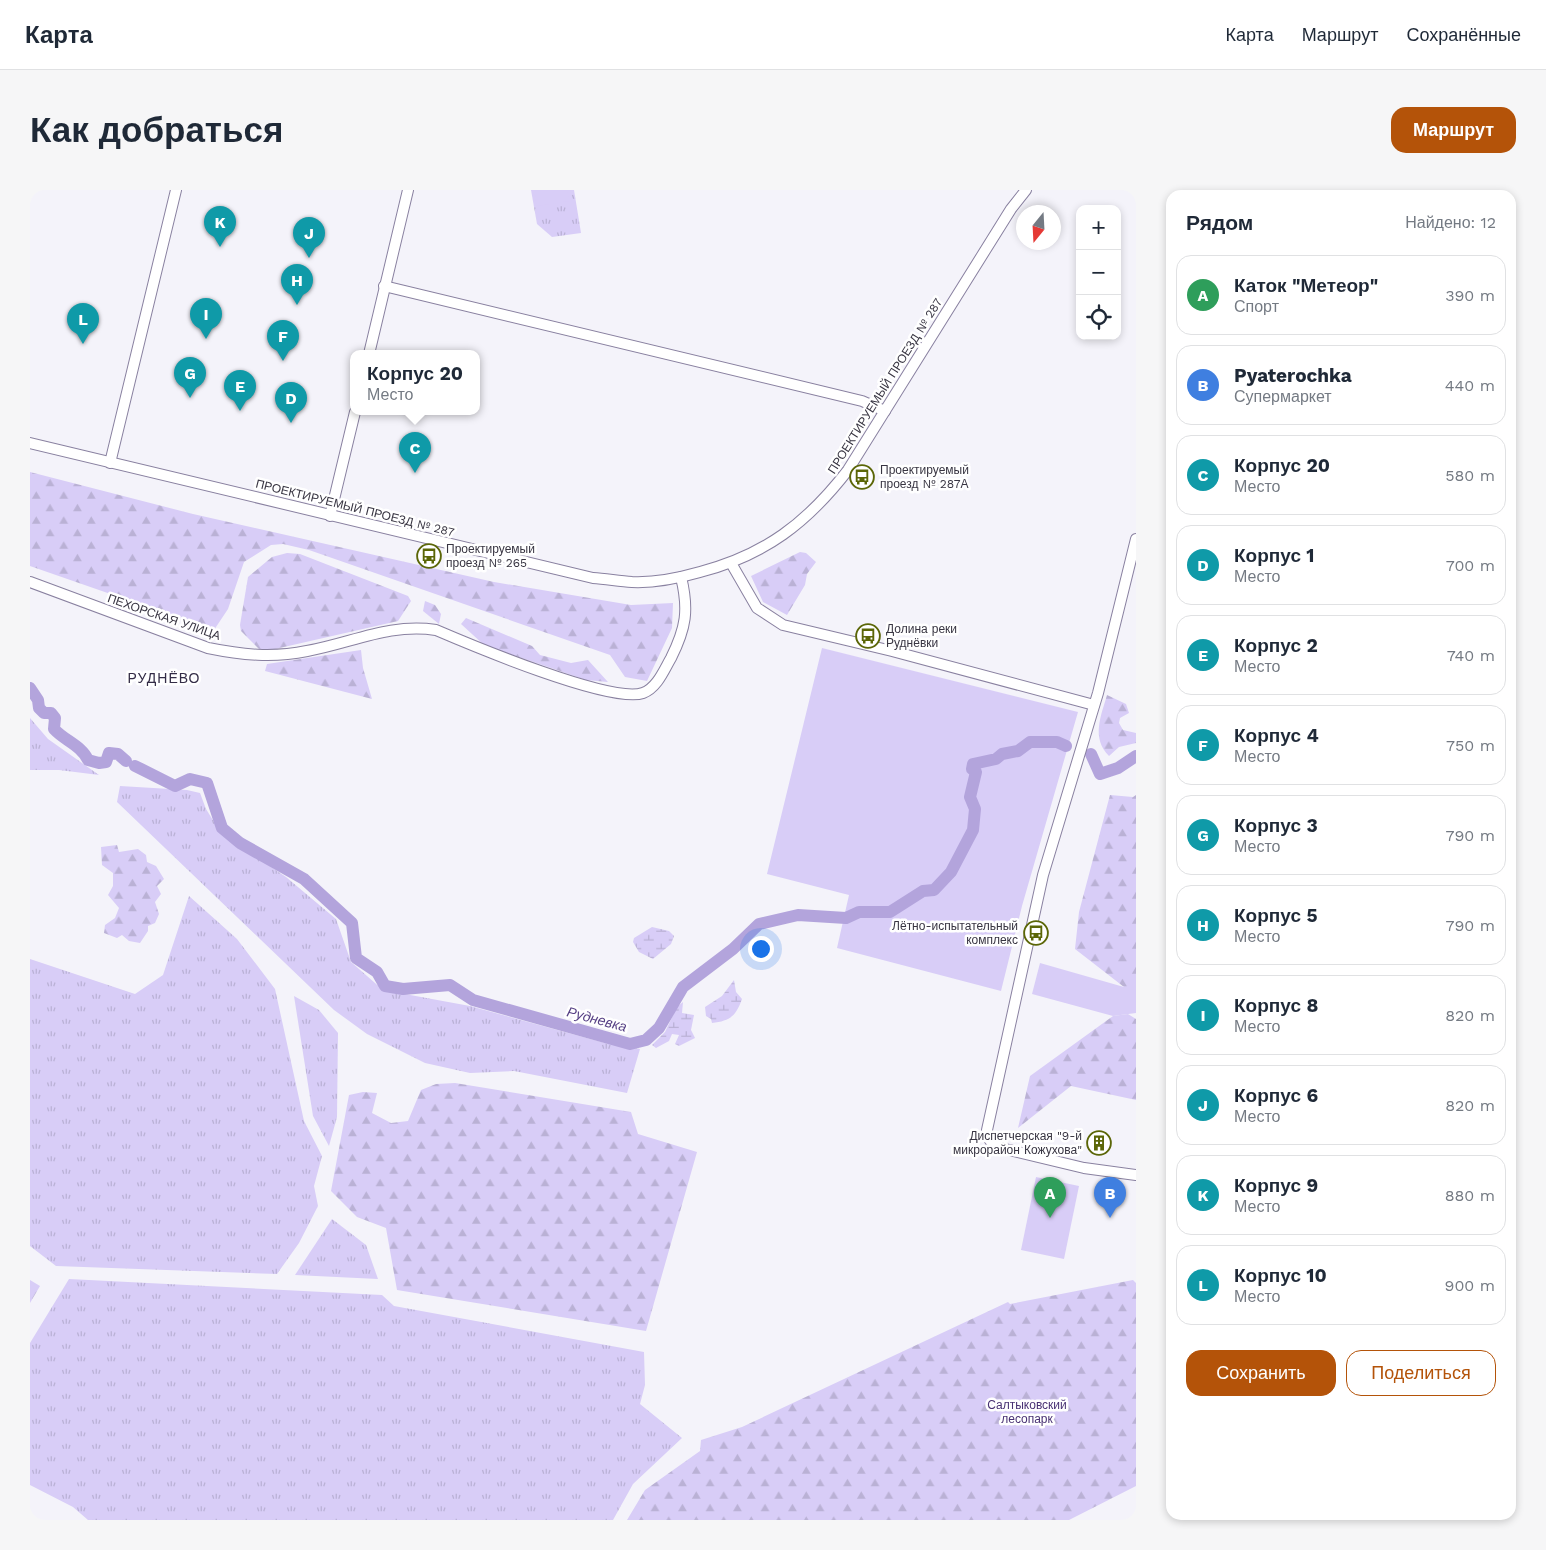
<!DOCTYPE html>
<html lang="ru">
<head>
<meta charset="utf-8">
<style>
  :root { --surface:#fff; --page:#f6f6f7; --text:#1f2937; --muted:#747a83; --line:#e0e1e3; --accent:#b45309 }
  body { margin:0; font-family:"Work Sans",sans-serif; background:var(--page); color:var(--text) }
  .controls { position:absolute; right:15px; top:15px; display:grid; overflow:hidden; border-radius:10px; box-shadow:0 2px 8px #0003 }
  .controls button { width:45px; height:45px; display:grid; place-items:center; padding:0; border:0; border-bottom:1px solid var(--line); background:var(--surface); color:var(--text); font:25px sans-serif }
  .compass { position:absolute; left:986px; top:15px; width:45px; height:45px; border-radius:50%; background:var(--surface); box-shadow:0 2px 8px #0003; rotate:198deg }
  .you { position:absolute; left:730px; top:758px; width:18px; height:18px; margin:-12px; border:4px solid #fff; border-radius:50%; background:#1a73e8; box-shadow:0 0 0 8px #1a73e833 }
  .badge { display:grid; place-items:center; width:32px; height:32px; border-radius:50%; background:var(--accent); color:#fff; font-size:16px; font-weight:700 }
  .pin { position:absolute; translate:-50% -41px; filter:drop-shadow(0 1px 2px #0008) }
  .pin::after { content:''; position:absolute; top:26px; width:18px; height:15px; background:inherit; clip-path:polygon(0 0,100% 0,50% 100%) }
  .popup { position:absolute; left:320px; top:160px; width:130px; height:65px; box-sizing:border-box; display:grid; place-content:center; border-radius:10px; background:var(--surface); filter:drop-shadow(0 1px 4px #0005); font-size:16px; white-space:nowrap; color:var(--muted) }
  .popup b { font-size:19px; color:var(--text) }
  .popup::after { content:''; position:absolute; left:50%; top:100%; margin-left:-10px; border:10px solid transparent; border-top-color:var(--surface) }
  .list { margin:0; padding:0; list-style:none }
  h2 { display:flex; justify-content:space-between; align-items:center; height:65px; margin:0; padding:0 20px; font-size:21px }
  h2 small { font-size:16px; font-weight:400; color:var(--muted) }
  .list li { display:grid; grid-template-columns:32px 1fr auto; gap:15px; align-items:center; box-sizing:border-box; height:80px; margin:0 10px 10px; padding:0 10px; border:1px solid var(--line); border-radius:15px }
  .list b { display:block; font-size:19px; white-space:nowrap }
  .list p { margin:0; font-size:16px; white-space:nowrap; color:var(--muted) }
  .list em { font-size:16px; font-style:normal; color:var(--muted) }
  .actions { display:flex; gap:10px; padding:15px 20px }
  .actions a { flex:1; padding:11px 0; border:1px solid var(--accent); border-radius:15px; text-align:center; font-size:18px; color:var(--accent) }
  .actions .main { background:var(--accent); color:#fff }
  .icon { flex:none; width:28px; height:28px; fill:none; stroke:currentColor; stroke-width:2; stroke-linecap:round; stroke-linejoin:round }
  .map { position:relative; flex:none; width:1106px; height:1330px; overflow:hidden; border-radius:15px }
  header { display:flex; align-items:center; gap:30px; box-sizing:border-box; height:70px; padding:0 25px; background:var(--surface); border-bottom:1px solid var(--line) }
  header strong { font-size:24px }
  nav { display:flex; gap:28px; margin-inline-start:auto; font-size:18px }
  .intro { display:flex; align-items:center; justify-content:space-between; box-sizing:border-box; height:120px; padding:0 30px }
  h1 { margin:0; font-size:35px }
  .button { padding:12px 22px; border-radius:15px; background:var(--accent); color:#fff; font-size:18px; font-weight:700 }
  main { display:flex; gap:30px; padding:0 30px }
  aside { flex:1; background:var(--surface); border-radius:15px; box-shadow:0 2px 8px #0003 }
  .map>svg:first-child { display:block }
  .grass { fill:url(#grass-tufts) }
  .forest { fill:url(#forest-firs) }
  .wetland { fill:url(#wetland-marsh) }
  .park { fill:#d8cdf7 }
  .lines { fill:none; stroke-linecap:round; stroke-linejoin:round }
  .river { stroke:#b3a4dc; stroke-width:12 }
  .minor-casing { stroke:#8981a0; stroke-width:12 }
  .minor { stroke:#fff; stroke-width:10 }
  .labels { text-anchor:middle; stroke-width:5; stroke-linejoin:round; paint-order:stroke }
  .street-label { font-size:12px; fill:#383542; stroke:#fff }
  .poi-label { font-size:12px; fill:#383542; stroke:#fff; text-anchor:start }
  .park-label { font-size:12px; fill:#483173; stroke:#fff }
  .neighbourhood-label { font-size:14px; letter-spacing:1px; fill:#332c46; stroke:#fff }
  .water-label { font-size:14px; font-style:italic; fill:#574185; stroke:#fff }
</style>
</head>
<body>
<header>
<strong>Карта</strong>
<nav><a>Карта</a><a>Маршрут</a><a>Сохранённые</a></nav>
</header>
<div class="intro"><h1>Как добраться</h1><a class="button">Маршрут</a></div>
<main>
<div class="map">
<svg width="1106" height="1330" viewBox="0 0 1106 1330">
  <defs>
    <pattern id="grass-tufts" width="24" height="20" patternUnits="userSpaceOnUse" patternTransform="scale(1.25)"><rect width="24" height="20" fill="#d8cdf7"/><path d="M3 7l-1-3M5 7V3M7 7l1-3M15 17l-1-3M17 17v-4M19 17l1-3" fill="none" stroke="#bab1d5"/></pattern>
    <pattern id="forest-firs" width="22" height="20" patternUnits="userSpaceOnUse" patternTransform="scale(1.25)"><rect width="22" height="20" fill="#d8cdf7"/><path d="M5 1l3.5 6h-7zM16 11l3.5 6h-7z" fill="#bab1d5"/></pattern>
    <pattern id="wetland-marsh" width="20" height="14" patternUnits="userSpaceOnUse" patternTransform="scale(1.25)"><rect width="20" height="14" fill="#d8cdf7"/><path d="M1 5h8M5 5V1M11 12h8M15 12V8" fill="none" stroke="#bab1d5"/></pattern>
  </defs>
  <rect width="100%" height="100%" fill="#f4f3fa"/>
  <!-- grass -->
  <g class="grass">
    <polygon points="501,0 544,0 551,43 522,47 507,34"/>
    <polygon points="0,528 18,549 69,585 29,580 0,580"/>
    <polygon points="90,596 157,600 170,603 176,619 191,643 256,687 306,729 321,772 353,800 440,816 575,853 610,859 597,903 484,881 440,883 395,873 337,844 304,820 87,612"/>
    <polygon points="159,706 207,749 245,799 274,931 292,966 284,996 288,1016 269,1053 247,1084 26,1076 0,1056 0,769 105,804 133,785"/>
    <polygon points="264,806 289,820 308,843 307,927 299,956 283,926"/>
    <polygon points="302,1029 336,1055 348,1089 265,1085"/>
    <polygon points="39,1089 352,1105 364,1116 614,1162 615,1195 610,1214 652,1248 603,1294 583,1330 58,1330 43,1317 0,1295 0,1153"/>
  </g>
  <!-- forest -->
  <g class="forest">
    <polygon points="0,282 163,324 464,392 601,415 643,413 642,438 617,491 595,487 580,465 279,360 253,354 241,355 214,372 198,419 184,440 0,376"/>
    <polygon points="770,362 776,363 786,372 777,384 775,395 757,425 733,412 721,386"/>
    <polygon points="257,363 270,364 378,406 381,411 368,431 232,462 211,441 210,435 218,387 242,367"/>
    <polygon points="395,411 405,415 411,424 409,434 393,421"/>
    <polygon points="436,428 502,456 510,465 541,473 558,470 578,492 556,490 454,455 431,434"/>
    <polygon points="331,460 333,478 342,509 235,481 237,474"/>
    <path d="M 1077,505 L 1096,514 L 1099,523 L 1090,528 L 1089,533 L 1093,540 L 1106,543 L 1106,553 L 1089,557 L 1079,566 C 1061,548 1071,526 1077,505 Z"/>
    <polygon points="1080,605 1103,607 1106,605 1106,797 1094,797 1045,759 1049,722"/>
    <polygon points="87,655 89,662 108,659 116,665 117,672 126,676 134,689 127,696 131,704 125,712 129,724 125,733 118,736 118,741 110,753 99,751 92,745 87,748 74,743 75,735 85,728 89,718 78,705 83,696 83,683 72,675 71,657"/>
    <polygon points="1098,824 1106,829 1106,910 1041,896 988,938 1000,886 1083,826"/>
    <polygon points="425,893 601,922 608,944 667,962 616,1141 367,1100 356,1038 327,1027 301,1001 319,905 333,902 347,903 342,923 361,933 378,931 391,900 406,894"/>
    <polygon points="0,1090 10,1096 0,1113"/>
    <polygon points="1103,1090 1106,1093 1106,1296 1039,1330 597,1330 615,1300 670,1261 671,1250 712,1237 978,1112 980,1114"/>
  </g>
  <!-- wetland -->
  <g class="wetland">
    <polygon points="622,737 639,741 644,746 641,754 623,769 609,762 603,752 604,748"/>
    <path d="M 704,790 L 706,802 L 712,809 C 706,826 700,831 682,833 L 681,829 L 676,826 L 675,817 L 692,806 Z"/>
    <polygon points="653,812 652,823 664,825 661,840 665,848 649,856 645,854 649,845 642,844 639,851 626,858 622,855 635,842 647,817"/>
  </g>
  <!-- park -->
  <g class="park">
    <polygon points="504,0 537,0 539,11 507,16"/>
    <polygon points="792,458 1048,522 992,716 971,801 807,758 819,705 737,684"/>
    <polygon points="1010,773 1094,797 1106,797 1106,823 1083,826 1002,804"/>
    <polygon points="1006,987 1049,996 1034,1069 991,1060"/>
  </g>
  <g class="lines">
    <!-- river -->
    <g class="river">
      <path d="M 0,498 L 8,510 L 9,518 L 14,523 L 21,523 L 25,528 L 24,539 C 35,551 51,555 58,570 L 69,573 L 76,572 L 79,563 L 88,564 L 96,571"/>
      <polyline points="1061,564 1070,584 1088,578 1106,566"/>
      <polyline points="105,576 145,596 160,589 177,593 192,638 210,653 274,689 322,733 326,768 347,782 355,796 373,799 420,795 443,810 600,854 616,850 629,838 653,797 703,759 729,734 768,725 816,728 829,722 860,722 893,701 904,700 921,682 943,640 945,619 940,607 946,582 942,579 943,574 966,569 972,564 988,561 1000,552 1027,552 1036,556"/>
    </g>
    <!-- minor casing -->
    <g class="minor-casing">
      <g id="minor">
        <polyline points="354,96 832,211 855,221"/>
        <polyline points="339,164 378,0"/>
        <path d="M 0,253 L 563,388 C 576,389 589,391 602,392 C 624,393 649,388 670,382 C 735,365 777,333 818,280 L 981,19 L 996,0"/>
        <polyline points="80,273 146,0"/>
        <polyline points="300,326 325,222"/>
        <path d="M 1106,349 L 1068,503 L 1013,685 L 957,940 C 957,950 962,954 971,958 L 1054,978 L 1106,985"/>
        <polyline points="701,373 727,418 753,435 862,461 1064,515"/>
        <path d="M 0,392 L 178,458 C 212,465 243,468 277,461 C 322,453 359,433 406,440 C 441,455 581,514 613,503 C 627,498 634,480 641,468 C 656,438 659,420 651,387"/>
      </g>
    </g>
    <!-- minor -->
    <use href="#minor" class="minor"/>
  </g>
  <!-- icons -->
  <defs>
    <g id="bus-ring" transform="scale(1.25)"><circle r="9.5" fill="#fff" stroke="#5b6607" stroke-width="1.5"/><path d="M-5-6H5V4H4V6H2V4H-2V6H-4V4H-5ZM-3.5-4V0h7V-4ZM-3.5 1.2v1.5H-2V1.2ZM2 1.2v1.5H3.5V1.2Z" fill="#5b6607"/></g>
    <g id="building-ring" transform="scale(1.25)"><circle r="9.5" fill="#fff" stroke="#5b6607" stroke-width="1.5"/><path d="M-4-6H4V6H1V3H-1V6H-4ZM-2.5-4.3h1.7v1.8h-1.7ZM.8-4.3h1.7v1.8H.8ZM-2.5-1h1.7V.8h-1.7ZM.8-1h1.7V.8H.8Z" fill="#5b6607"/></g>
  </defs>
  <g fill-rule="evenodd">
    <use href="#bus-ring" x="832" y="287"/>
    <use href="#bus-ring" x="399" y="366"/>
    <use href="#bus-ring" x="838" y="446"/>
    <use href="#bus-ring" x="1006" y="743"/>
    <use href="#building-ring" x="1069" y="953"/>
  </g>
  <g class="labels">
    <!-- street labels -->
    <g class="street-label">
      <text transform="translate(855 196) rotate(-58)" y="4">ПРОЕКТИРУЕМЫЙ ПРОЕЗД № 287</text>
      <text transform="translate(325 318) rotate(14)" y="4">ПРОЕКТИРУЕМЫЙ ПРОЕЗД № 287</text>
      <text transform="translate(134 427) rotate(19)" y="4">ПЕХОРСКАЯ УЛИЦА</text>
    </g>
    <!-- poi labels -->
    <g class="poi-label">
      <text x="850" y="284">Проектируемый<tspan x="850" dy="14">проезд № 287А</tspan></text>
      <text x="416" y="363">Проектируемый<tspan x="416" dy="14">проезд № 265</tspan></text>
      <text x="856" y="443">Долина реки<tspan x="856" dy="14">Руднёвки</tspan></text>
      <text x="988" y="740" text-anchor="end">Лётно-испытательный<tspan x="988" dy="14">комплекс</tspan></text>
      <text x="1052" y="950" text-anchor="end">Диспетчерская "9-й<tspan x="1052" dy="14">микрорайон Кожухова"</tspan></text>
    </g>
    <!-- park labels -->
    <g class="park-label">
      <text x="997" y="1219">Салтыковский<tspan x="997" dy="14">лесопарк</tspan></text>
    </g>
    <!-- neighbourhood labels -->
    <g class="neighbourhood-label">
      <text x="134" y="493">РУДНЁВО</text>
    </g>
    <!-- water labels -->
    <g class="water-label">
      <text transform="translate(567 829) rotate(15)" y="5">Рудневка</text>
    </g>
  </g>
</svg>
<div class="controls">
<button>+</button>
<button>−</button>
<button><svg class="icon" aria-label="locate" viewBox="0 0 24 24"><circle cx="12" cy="12" r="6"/><path d="M12 2v4M12 18v4M2 12h4M18 12h4"/></svg></button>
</div>
<svg class="compass" viewBox="-18 -18 36 36"><path d="M0-13l5 13h-10z" fill="#e53935"/><path d="M0 13l5-13h-10z" fill="#747a83"/></svg>
<div class="you"></div>
<div class="pin badge" style="left:1020px;top:1028px;background:#2e9e5b">A</div>
<div class="pin badge" style="left:1080px;top:1028px;background:#3f7fe0">B</div>
<div class="pin badge" style="left:385px;top:283px;background:#0f9aa8">C</div>
<div class="popup"><b>Корпус 20</b>Место</div>
<div class="pin badge" style="left:261px;top:233px;background:#0f9aa8">D</div>
<div class="pin badge" style="left:210px;top:221px;background:#0f9aa8">E</div>
<div class="pin badge" style="left:253px;top:171px;background:#0f9aa8">F</div>
<div class="pin badge" style="left:160px;top:208px;background:#0f9aa8">G</div>
<div class="pin badge" style="left:267px;top:115px;background:#0f9aa8">H</div>
<div class="pin badge" style="left:176px;top:149px;background:#0f9aa8">I</div>
<div class="pin badge" style="left:279px;top:68px;background:#0f9aa8">J</div>
<div class="pin badge" style="left:190px;top:57px;background:#0f9aa8">K</div>
<div class="pin badge" style="left:53px;top:154px;background:#0f9aa8">L</div>
</div>
<aside>
<h2>Рядом<small>Найдено: 12</small></h2>
<ul class="list">
<li><span class="badge" style="background:#2e9e5b">A</span><div><b>Каток &quot;Метеор&quot;</b><p>Спорт</p></div><em>390 m</em></li>
<li><span class="badge" style="background:#3f7fe0">B</span><div><b>Pyaterochka</b><p>Супермаркет</p></div><em>440 m</em></li>
<li><span class="badge" style="background:#0f9aa8">C</span><div><b>Корпус 20</b><p>Место</p></div><em>580 m</em></li>
<li><span class="badge" style="background:#0f9aa8">D</span><div><b>Корпус 1</b><p>Место</p></div><em>700 m</em></li>
<li><span class="badge" style="background:#0f9aa8">E</span><div><b>Корпус 2</b><p>Место</p></div><em>740 m</em></li>
<li><span class="badge" style="background:#0f9aa8">F</span><div><b>Корпус 4</b><p>Место</p></div><em>750 m</em></li>
<li><span class="badge" style="background:#0f9aa8">G</span><div><b>Корпус 3</b><p>Место</p></div><em>790 m</em></li>
<li><span class="badge" style="background:#0f9aa8">H</span><div><b>Корпус 5</b><p>Место</p></div><em>790 m</em></li>
<li><span class="badge" style="background:#0f9aa8">I</span><div><b>Корпус 8</b><p>Место</p></div><em>820 m</em></li>
<li><span class="badge" style="background:#0f9aa8">J</span><div><b>Корпус 6</b><p>Место</p></div><em>820 m</em></li>
<li><span class="badge" style="background:#0f9aa8">K</span><div><b>Корпус 9</b><p>Место</p></div><em>880 m</em></li>
<li><span class="badge" style="background:#0f9aa8">L</span><div><b>Корпус 10</b><p>Место</p></div><em>900 m</em></li>
</ul>
<div class="actions"><a class="main">Сохранить</a><a>Поделиться</a></div>
</aside>
</main>
</body>
</html>
